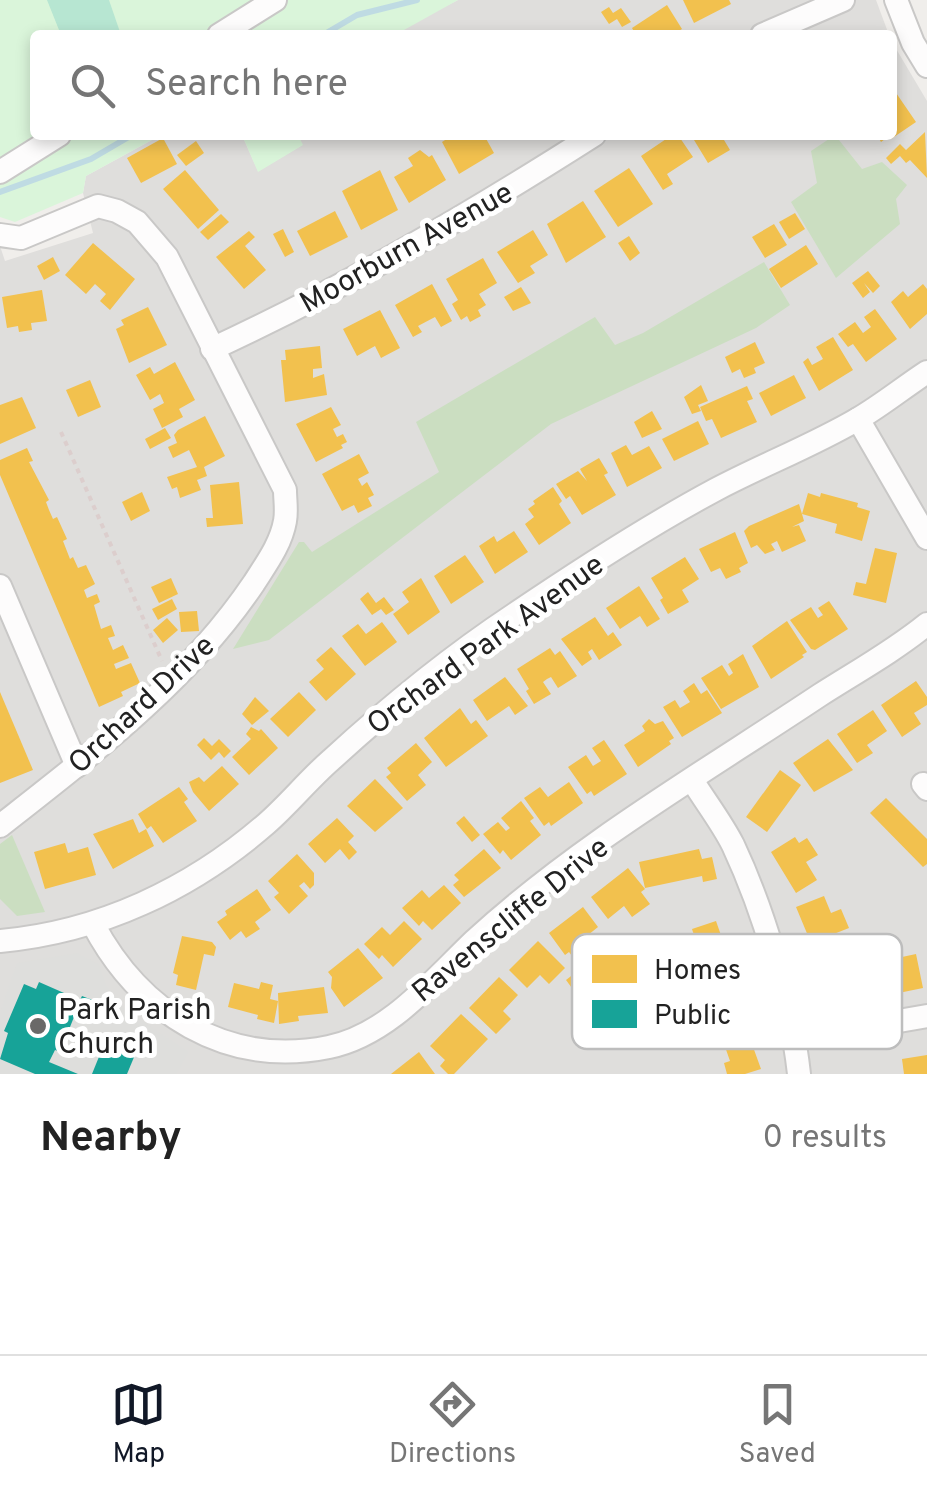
<!DOCTYPE html>
<html lang="en">
<head>
<meta charset="utf-8">
<style>
  :root { --surface:#fff; --page:#f2f2f2; --text:#222; --muted:#767676; --line:#e0e0e0; --accent:#111827 }
  body { margin:0; font-family:Overpass,sans-serif; background:var(--page); color:var(--text) }
  .list { margin:0; padding:0; list-style:none }
  h2 { display:flex; justify-content:space-between; align-items:center; height:130px; margin:0; padding:0 40px; font-size:42px }
  h2 small { font-size:32px; font-weight:400; color:var(--muted) }
  .icon { flex:none; width:55px; height:55px; fill:none; stroke:currentColor; stroke-width:2; stroke-linecap:round; stroke-linejoin:round }
  .map { position:relative; flex:none; width:927px; height:1074px; overflow:hidden }
  .search { position:absolute; background:var(--surface); box-shadow:0 5px 15px #0003; left:30px; right:30px; top:30px; height:110px; display:flex; align-items:center; gap:25px; box-sizing:border-box; padding:0 35px; border-radius:10px; color:var(--muted); font-size:38px }
  .sheet { height:280px; background:var(--surface) }
  nav { display:flex; justify-content:space-around; align-items:center; box-sizing:border-box; height:140px; border-top:2px solid var(--line); background:var(--surface); font-size:28px; color:var(--muted) }
  nav a { display:grid; justify-items:center; gap:5px }
  nav .on { color:var(--accent) }
  .map>svg:first-child { display:block }
  .residential { fill:#dfdedc }
  .religious { fill:#dededc }
  .forest { fill:#cbdec1 }
  .park { fill:#daf5da }
  .pitch { fill:#b7e6d2 }
  .homes { fill:#f2c14e }
  .public { fill:#17a398 }
  .lines { fill:none; stroke-linecap:round; stroke-linejoin:round }
  .stream { stroke:#bfdbe3; stroke-width:6 }
  .minor-casing { stroke:#c9c8c7; stroke-width:26 }
  .path { stroke:#dccecd; stroke-width:4; stroke-dasharray:5 5; stroke-linecap:butt }
  .minor { stroke:#fdfcfc; stroke-width:22 }
  .poi-dot { fill:#6a6968; stroke:#fff; stroke-width:4 }
  .labels { text-anchor:middle; stroke-width:10; stroke-linejoin:round; paint-order:stroke }
  .street-label { font-size:30px; fill:#222; stroke:#fff }
  .poi-label { font-size:30px; fill:#222; stroke:#fff; text-anchor:start }
  .key { fill:#fff; stroke:#bdbdbd; stroke-width:2.5 }
  .key-label { font-size:28px; fill:#222 }
</style>
</head>
<body>
<div class="map">
<svg width="927" height="1074" viewBox="0 0 927 1074">
  <rect width="100%" height="100%" fill="#f0eeeb"/>
  <!-- residential -->
  <g class="residential">
    <polygon points="458,0 876,0 889,35 388,35"/>
    <polygon points="892,42 927,101 927,1074 0,1074 0,246 5,261 93,233 83,193 86,176 161,135 242,135 258,171 302,145 298,135 892,135"/>
  </g>
  <!-- religious -->
  <polygon class="religious" points="77,953 98,964 106,986 123,1008 188,1052 176,1074 0,1074 0,1013 17,963"/>
  <!-- forest -->
  <g class="forest">
    <polygon points="835,135 862,169 882,162 907,185 896,199 900,224 836,278 791,202 817,183 811,151"/>
    <polygon points="764,262 790,305 756,328 551,424 269,640 233,649 299,542 304,542 312,552 439,472 416,422 595,317 615,345 643,333"/>
    <polygon points="12,835 45,912 17,916 0,899 0,844"/>
  </g>
  <!-- park -->
  <g class="park">
    <polygon points="0,0 458,0 395,35 35,35 35,135 161,135 86,176 83,193 15,222 0,217"/>
    <polygon points="242,135 298,135 303,145 258,172"/>
  </g>
  <!-- pitch -->
  <polygon class="pitch" points="47,0 109,0 121,35 61,35"/>
  <!-- homes -->
  <g class="homes">
    <polygon points="683,0 729,0 731,4 694,23"/>
    <polygon points="667,5 682,29 672,35 636,35 632,28"/>
    <polygon points="609,7 613,13 621,8 631,22 622,27 617,19 609,24 601,12"/>
    <polygon points="892,87 916,122 891,139 889,136 881,142 877,135 892,135"/>
    <polygon points="925,132 927,178 910,160 906,163 900,156 891,164 886,158 900,144 906,150"/>
    <polygon points="453,135 484,135 494,153 459,174 442,142"/>
    <polygon points="672,135 678,135 693,157 667,174 673,184 663,190 641,156"/>
    <polygon points="696,135 721,135 730,150 708,163 694,140 698,138"/>
    <polygon points="163,138 177,164 141,183 127,158"/>
    <polygon points="196,141 204,153 186,166 177,155"/>
    <polygon points="420,150 429,157 432,155 446,180 409,203 394,177 413,166 408,158"/>
    <polygon points="629,168 653,204 618,227 594,191"/>
    <polygon points="185,170 219,210 198,229 163,189"/>
    <polygon points="380,170 398,210 361,230 342,191"/>
    <polygon points="583,201 606,237 566,263 547,224"/>
    <polygon points="335,211 348,237 310,256 297,231"/>
    <polygon points="795,213 805,229 789,239 779,222"/>
    <polygon points="221,214 229,222 208,240 200,232"/>
    <polygon points="774,224 787,245 765,258 752,237"/>
    <polygon points="283,229 294,252 285,257 273,234"/>
    <polygon points="533,230 548,255 530,266 535,273 518,283 497,252"/>
    <polygon points="249,231 255,237 245,246 266,270 244,289 216,257"/>
    <polygon points="629,236 640,253 630,261 618,243"/>
    <polygon points="93,243 135,279 110,310 100,301 106,294 95,284 86,294 65,275"/>
    <polygon points="806,245 818,264 781,288 769,269"/>
    <polygon points="53,257 60,271 44,280 37,266"/>
    <polygon points="483,258 497,283 479,294 486,305 478,310 481,316 470,322 467,316 461,320 452,304 458,300 446,279"/>
    <polygon points="868,271 880,286 873,293 864,283 870,292 863,298 852,283"/>
    <polygon points="432,284 452,321 441,327 435,317 418,326 422,332 413,337 395,305"/>
    <polygon points="923,284 927,289 927,314 910,329 891,302 903,291 908,297"/>
    <polygon points="521,287 531,303 513,311 504,297"/>
    <polygon points="42,290 47,321 31,323 32,330 19,332 18,326 7,328 2,297"/>
    <polygon points="148,307 167,345 129,363 116,329 124,325 121,320"/>
    <polygon points="875,309 897,339 866,362 853,344 848,347 838,334 855,322 863,333 871,327 864,317"/>
    <polygon points="380,310 400,348 381,358 375,346 357,356 343,329"/>
    <polygon points="833,337 853,370 819,391 803,362 808,358 812,365 823,359 816,347"/>
    <polygon points="755,342 765,363 754,368 756,373 744,378 740,369 732,373 725,357"/>
    <polygon points="320,346 322,368 313,369 313,378 324,374 327,395 285,402 281,360 286,360 285,350"/>
    <polygon points="175,362 195,400 179,409 183,417 162,428 153,409 164,403 160,394 150,400 136,375 150,367 154,374"/>
    <polygon points="794,375 806,398 771,416 759,393"/>
    <polygon points="90,380 101,407 78,417 66,390"/>
    <polygon points="701,385 708,401 698,405 701,411 692,414 684,397"/>
    <polygon points="747,386 753,399 747,401 757,422 721,438 712,419 706,421 700,407"/>
    <polygon points="22,397 36,428 0,444 0,405"/>
    <polygon points="331,407 341,425 333,429 337,437 343,434 347,442 341,445 343,448 316,462 296,424"/>
    <polygon points="652,411 662,429 642,438 634,422"/>
    <polygon points="205,416 225,456 204,467 207,476 197,480 201,490 180,498 177,487 172,489 167,477 197,467 189,450 173,458 168,447 177,443 174,435 178,430"/>
    <polygon points="698,421 709,444 674,461 662,439"/>
    <polygon points="165,428 171,438 150,449 145,439"/>
    <polygon points="626,445 632,455 649,446 662,468 627,487 611,453"/>
    <polygon points="27,448 33,461 29,462 49,500 46,502 49,510 53,519 57,517 67,539 63,541 70,559 73,557 78,568 86,565 95,584 84,590 87,598 97,594 100,602 94,605 101,629 111,625 115,636 108,638 113,650 123,645 129,658 114,664 116,669 131,663 140,683 121,692 123,696 99,707 0,475 0,460"/>
    <polygon points="359,454 369,473 358,479 362,486 367,482 374,495 368,498 372,506 358,513 354,505 342,511 322,474"/>
    <polygon points="599,458 608,473 604,475 616,495 582,515 570,496 566,499 556,484 578,471 587,481 580,469"/>
    <polygon points="239,482 243,524 207,527 206,518 213,518 210,485"/>
    <polygon points="553,487 562,501 559,504 571,523 539,545 525,524 534,517 528,509 535,504 533,501"/>
    <polygon points="142,492 150,511 131,521 122,502"/>
    <polygon points="808,493 820,497 821,493 858,503 857,507 870,511 862,541 835,533 837,524 802,514 804,521 792,527 799,525 806,541 782,552 777,541 771,544 775,550 765,554 757,545 751,548 744,531 749,526 799,504 802,514"/>
    <polygon points="514,531 528,552 495,574 479,546 494,536 497,542"/>
    <polygon points="735,532 748,563 739,568 741,572 726,579 720,568 711,572 699,549"/>
    <polygon points="875,548 897,553 886,603 853,595 856,582 866,584"/>
    <polygon points="465,555 484,582 451,604 434,576"/>
    <polygon points="685,557 699,579 682,590 689,602 668,614 660,600 663,598 651,578"/>
    <polygon points="171,578 178,594 159,603 151,587"/>
    <polygon points="421,578 440,612 408,635 393,614 409,602 402,592"/>
    <polygon points="639,586 660,619 647,627 640,616 620,629 606,608"/>
    <polygon points="368,592 376,603 384,597 394,610 386,615 381,609 372,615 360,599"/>
    <polygon points="172,599 177,609 158,620 152,609"/>
    <polygon points="829,601 848,629 815,650 811,649 790,620 811,607 818,618 823,615 818,608"/>
    <polygon points="197,611 199,631 181,632 179,612"/>
    <polygon points="595,617 608,636 613,632 622,645 599,660 592,649 588,652 592,659 582,666 561,639"/>
    <polygon points="167,618 178,630 163,643 153,630"/>
    <polygon points="787,621 807,652 802,655 804,657 771,679 752,646"/>
    <polygon points="382,622 397,642 365,666 342,636 358,624 366,634"/>
    <polygon points="331,647 356,674 326,701 309,682 324,669 316,660"/>
    <polygon points="550,648 555,655 560,651 577,676 558,688 551,677 547,679 543,682 551,694 534,704 526,691 529,689 517,669"/>
    <polygon points="743,654 759,687 721,709 701,678 722,665 729,676 733,673 728,664"/>
    <polygon points="505,677 528,706 515,715 509,706 487,721 473,700"/>
    <polygon points="916,681 927,697 927,705 914,713 921,724 902,737 881,705"/>
    <polygon points="694,683 701,694 707,690 722,713 682,737 663,707 675,700 680,708 690,702 683,691"/>
    <polygon points="0,692 33,770 0,783"/>
    <polygon points="299,692 316,710 288,737 270,719"/>
    <polygon points="255,697 269,711 252,725 242,714"/>
    <polygon points="460,708 471,724 476,720 488,736 446,767 424,738"/>
    <polygon points="873,710 887,731 867,745 873,753 857,763 837,734"/>
    <polygon points="649,719 655,724 663,721 674,738 669,741 671,744 638,767 624,745 645,731 642,726"/>
    <polygon points="251,727 259,731 261,729 278,748 249,775 232,757 251,739 246,734"/>
    <polygon points="204,738 212,746 219,739 231,751 224,758 219,752 211,760 197,745"/>
    <polygon points="828,739 853,770 814,792 793,763"/>
    <polygon points="604,740 627,774 594,796 591,791 587,794 568,767 586,755 593,766 601,761 592,748"/>
    <polygon points="416,743 432,762 418,775 426,785 407,801 386,777 391,773 387,768"/>
    <polygon points="222,766 239,784 209,811 193,792 189,782 199,777 204,782"/>
    <polygon points="780,770 801,785 767,832 746,817"/>
    <polygon points="375,779 403,808 375,832 347,806"/>
    <polygon points="569,782 583,803 551,826 549,822 544,826 524,798 540,787 548,797"/>
    <polygon points="179,787 188,799 184,802 197,821 163,843 151,826 147,829 138,814"/>
    <polygon points="886,798 927,839 927,864 923,867 870,813"/>
    <polygon points="521,801 534,818 530,821 541,835 511,860 503,850 500,854 483,834 498,822 506,831 510,828 501,818"/>
    <polygon points="464,816 480,835 472,842 456,823"/>
    <polygon points="337,818 354,836 348,842 357,852 349,860 340,849 325,863 308,844"/>
    <polygon points="133,819 139,833 146,829 154,846 113,869 93,834"/>
    <polygon points="795,837 799,843 807,838 818,855 806,862 817,880 796,893 771,852"/>
    <polygon points="65,843 68,853 88,847 96,875 45,889 34,852"/>
    <polygon points="484,849 501,868 464,897 453,885 459,880 454,875"/>
    <polygon points="699,849 702,859 712,857 717,879 703,882 702,876 645,888 639,862"/>
    <polygon points="297,854 314,873 314,885 310,889 304,882 299,886 308,896 289,914 274,897 279,893 268,881"/>
    <polygon points="628,868 645,889 641,892 650,904 632,917 624,906 608,919 591,897"/>
    <polygon points="444,885 461,903 432,930 423,921 419,926 402,908 422,890 429,898"/>
    <polygon points="257,889 271,910 255,922 260,929 246,938 241,931 230,940 217,922 227,915 225,911"/>
    <polygon points="824,896 831,913 841,909 849,928 811,943 796,907"/>
    <polygon points="583,907 598,927 583,939 590,949 575,960 569,952 565,955 549,933"/>
    <polygon points="404,921 422,939 393,967 382,955 379,959 364,944 382,927 390,935"/>
    <polygon points="716,921 729,958 704,966 692,929"/>
    <polygon points="182,936 212,942 216,947 214,956 204,954 196,990 176,985 178,975 173,973"/>
    <polygon points="538,941 565,968 549,984 540,975 527,988 509,970"/>
    <polygon points="358,948 383,978 344,1007 331,988 332,977 328,972"/>
    <polygon points="901,952 902,957 916,954 923,988 884,996 876,958"/>
    <polygon points="575,973 589,992 580,999 566,980"/>
    <polygon points="499,977 518,995 503,1011 511,1019 496,1034 469,1008"/>
    <polygon points="261,982 273,985 270,999 278,1001 274,1023 257,1019 258,1015 228,1007 234,983 259,989"/>
    <polygon points="324,987 328,1013 298,1016 299,1021 279,1024 278,993"/>
    <polygon points="461,1014 488,1039 454,1074 448,1074 440,1066 445,1060 430,1046"/>
    <polygon points="748,1033 761,1069 745,1074 727,1074 724,1063 730,1061 723,1041"/>
    <polygon points="419,1052 435,1074 391,1074"/>
    <polygon points="927,1055 927,1074 904,1074 902,1059"/>
  </g>
  <!-- public -->
  <g class="public">
    <polygon points="39,982 80,1000 82,996 95,1001 86,1023 74,1017 60,1052 55,1050 49,1062 78,1074 35,1074 0,1059 8,1033 4,1031 24,984 36,989"/>
    <polygon points="107,1037 137,1050 127,1074 92,1074"/>
  </g>
  <g class="lines">
    <!-- stream -->
    <g class="stream">
      <polyline points="323,35 357,15 417,0"/>
      <polyline points="0,192 91,159 132,135"/>
    </g>
    <!-- minor casing -->
    <g class="minor-casing">
      <g id="minor">
        <polyline points="896,0 913,43 927,66"/>
        <polyline points="219,35 275,0"/>
        <polyline points="762,35 843,0"/>
        <polyline points="0,172 59,135"/>
        <path d="M 0,235 L 21,238 L 98,206 L 117,211 L 137,222 L 167,257 L 285,490 C 285,500 287,511 285,521 C 281,544 266,564 254,583 C 188,681 93,753 0,826"/>
        <path d="M 212,349 C 346,287 470,214 594,135"/>
        <polyline points="858,419 927,538"/>
        <polyline points="0,586 77,766"/>
        <path d="M 692,780 C 705,801 722,823 733,845 C 764,911 791,1002 799,1074"/>
        <polyline points="923,784 927,789"/>
        <path d="M 93,924 C 140,1013 227,1068 329,1047 C 388,1035 432,981 474,941 C 577,846 703,773 820,695 C 856,672 894,651 927,624"/>
        <path d="M 0,941 C 100,932 191,889 266,824 C 289,804 308,780 331,760 C 389,707 450,657 515,614 C 580,570 646,527 715,490 C 762,465 812,446 858,419 C 882,405 904,387 927,372"/>
        <polyline points="795,1039 927,1016"/>
      </g>
    </g>
    <!-- path -->
    <polyline class="path" points="61,432 162,661"/>
    <!-- minor -->
    <use href="#minor" class="minor"/>
  </g>
  <!-- markers -->
  <circle class="poi-dot" cx="38" cy="1026" r="10"/>
  <g class="labels">
    <!-- street labels -->
    <g class="street-label">
      <text transform="translate(406 247) rotate(-29)" y="10">Moorburn Avenue</text>
      <text transform="translate(485 644) rotate(-36)" y="10">Orchard Park Avenue</text>
      <text transform="translate(141 704) rotate(-43)" y="10">Orchard Drive</text>
      <text transform="translate(510 919) rotate(-39)" y="10">Ravenscliffe Drive</text>
    </g>
    <!-- poi labels -->
    <g class="poi-label">
      <text x="58" y="1019">Park Parish<tspan x="58" dy="34">Church</tspan></text>
    </g>
  </g>
  <!-- legend -->
  <rect x="572" y="934" width="330" height="115" rx="15" class="key"/>
  <rect x="592" y="955" width="45" height="28" fill="#f2c14e"/>
  <rect x="592" y="1000" width="45" height="28" fill="#17a398"/>
  <g class="key-label">
    <text x="654" y="979">Homes</text>
    <text x="654" y="1024">Public</text>
  </g>
</svg>
<div class="search"><svg class="icon" aria-label="search" viewBox="0 0 24 24"><circle cx="10" cy="10" r="6"/><path d="M15 15l6 6"/></svg>Search here</div>
</div>
<section class="sheet">
<h2>Nearby<small>0 results</small></h2>
<ul class="list">
</ul>
</section>
<nav>
<a class="on"><svg class="icon" aria-label="map" viewBox="0 0 24 24"><path d="M3 6l6-2 6 2 6-2v14l-6 2-6-2-6 2zM9 4v14M15 6v14"/></svg>Map</a>
<a><svg class="icon" aria-label="directions" viewBox="0 0 24 24"><path d="M12 3l9 9-9 9-9-9zM9 14v-3h6M13 9l2 2-2 2"/></svg>Directions</a>
<a><svg class="icon" aria-label="saved" viewBox="0 0 24 24"><path d="M7 4h10v16l-5-4-5 4z"/></svg>Saved</a>
</nav>
</body>
</html>
